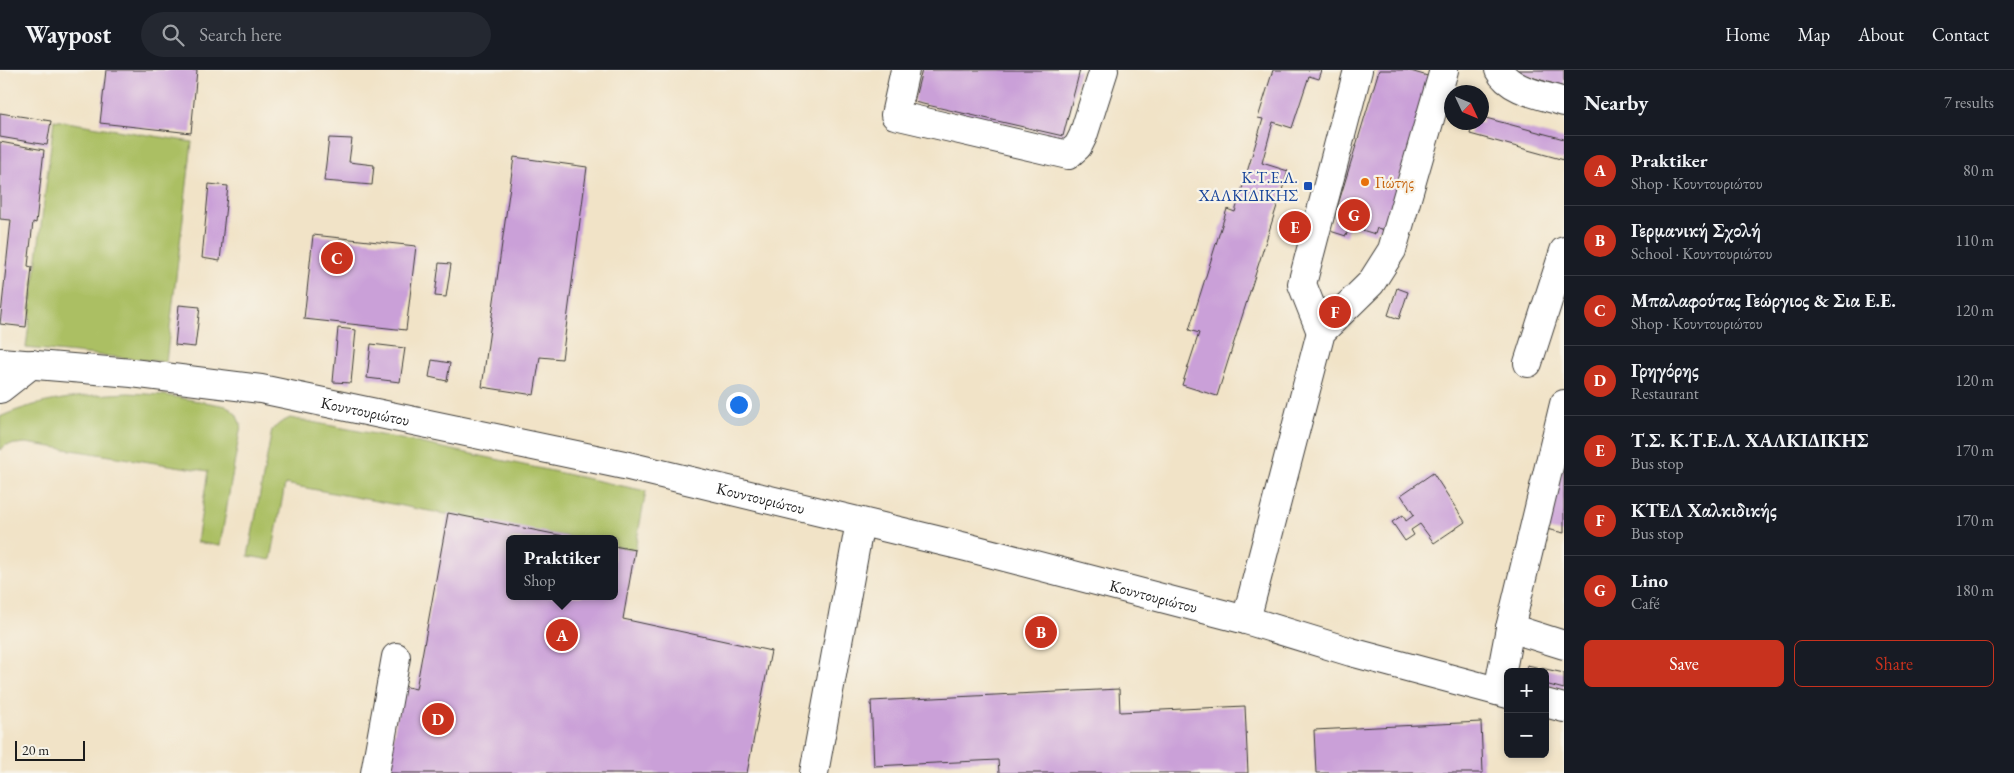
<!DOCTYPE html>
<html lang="en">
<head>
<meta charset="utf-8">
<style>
  :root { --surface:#171b24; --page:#242831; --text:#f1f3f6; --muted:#9ea1a6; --line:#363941; --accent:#c8321e }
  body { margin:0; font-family:"EB Garamond",serif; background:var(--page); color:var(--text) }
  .controls { position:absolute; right:15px; bottom:15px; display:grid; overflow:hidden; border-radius:8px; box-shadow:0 2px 8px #0003 }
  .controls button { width:45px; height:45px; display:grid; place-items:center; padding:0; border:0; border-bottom:1px solid var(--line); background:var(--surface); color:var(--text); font:25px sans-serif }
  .compass { position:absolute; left:1444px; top:15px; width:45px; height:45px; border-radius:50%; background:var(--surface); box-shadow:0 2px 8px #0003; rotate:134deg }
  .scale { position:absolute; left:15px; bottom:12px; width:70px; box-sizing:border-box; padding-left:5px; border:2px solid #1c1c1c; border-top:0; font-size:14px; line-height:18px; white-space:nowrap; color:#1c1c1c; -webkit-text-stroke:4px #f7f3e8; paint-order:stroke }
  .you { position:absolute; left:738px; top:334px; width:18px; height:18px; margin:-12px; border:4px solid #fff; border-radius:50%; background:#1a73e8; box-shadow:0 0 0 8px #1a73e833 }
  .badge { display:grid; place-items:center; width:32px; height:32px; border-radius:50%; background:var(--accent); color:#fff; font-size:16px; font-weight:700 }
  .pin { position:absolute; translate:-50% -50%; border:2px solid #fff; box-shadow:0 1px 5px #0006 }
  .popup { position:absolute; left:506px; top:465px; width:112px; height:65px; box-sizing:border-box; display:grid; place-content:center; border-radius:8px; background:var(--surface); filter:drop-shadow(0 1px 4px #0005); font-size:16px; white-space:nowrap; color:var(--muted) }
  .popup b { font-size:19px; color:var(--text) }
  .popup::after { content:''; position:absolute; left:50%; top:100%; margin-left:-10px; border:10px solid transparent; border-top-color:var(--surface) }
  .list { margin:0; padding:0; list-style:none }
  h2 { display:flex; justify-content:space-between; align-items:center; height:65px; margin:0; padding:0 20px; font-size:21px }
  h2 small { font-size:16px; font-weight:400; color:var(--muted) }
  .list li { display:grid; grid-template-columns:32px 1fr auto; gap:15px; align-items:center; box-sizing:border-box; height:70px; padding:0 20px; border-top:1px solid var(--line) }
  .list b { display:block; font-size:19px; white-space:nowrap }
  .list p { margin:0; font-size:16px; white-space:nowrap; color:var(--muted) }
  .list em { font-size:16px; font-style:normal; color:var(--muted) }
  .actions { display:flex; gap:10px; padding:15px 20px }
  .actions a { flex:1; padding:11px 0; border:1px solid var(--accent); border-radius:8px; text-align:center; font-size:18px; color:var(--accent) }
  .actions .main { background:var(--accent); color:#fff }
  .icon { flex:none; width:28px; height:28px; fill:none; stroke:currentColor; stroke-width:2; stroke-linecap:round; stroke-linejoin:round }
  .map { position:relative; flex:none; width:1564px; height:703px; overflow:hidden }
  header { display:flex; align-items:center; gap:30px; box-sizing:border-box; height:70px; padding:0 25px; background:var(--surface); border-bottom:1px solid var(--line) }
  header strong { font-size:24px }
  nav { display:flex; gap:28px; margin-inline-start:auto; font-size:18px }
  .search { width:350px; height:45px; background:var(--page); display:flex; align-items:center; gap:12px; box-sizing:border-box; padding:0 18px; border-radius:28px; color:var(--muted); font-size:19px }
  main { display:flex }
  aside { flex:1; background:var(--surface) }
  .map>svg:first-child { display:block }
  .green { fill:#abbf64; stroke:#646e40 }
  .building { fill:#caa0d8 }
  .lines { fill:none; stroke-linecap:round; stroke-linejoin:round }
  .minor-casing { stroke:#3c3a36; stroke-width:30 }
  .minor { stroke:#fff; stroke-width:28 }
  .food-dot { fill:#e8710a; stroke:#f7f3e8; stroke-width:2 }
  .transit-dot { fill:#1a4fb4; stroke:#f7f3e8; stroke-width:2 }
  .labels { text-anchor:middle; stroke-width:4.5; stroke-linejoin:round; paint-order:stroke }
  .transit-label { font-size:16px; fill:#164399; stroke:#f7f3e8; text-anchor:end }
  .food-label { font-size:16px; fill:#c56008; stroke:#f7f3e8; text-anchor:start }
  .street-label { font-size:16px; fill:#1c1c1c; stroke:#f7f3e8 }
</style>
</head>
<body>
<header>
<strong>Waypost</strong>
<div class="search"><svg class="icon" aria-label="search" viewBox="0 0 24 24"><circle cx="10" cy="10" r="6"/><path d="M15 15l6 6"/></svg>Search here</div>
<nav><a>Home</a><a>Map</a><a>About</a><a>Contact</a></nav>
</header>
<main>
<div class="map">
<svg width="1564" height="703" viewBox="0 0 1564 703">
  <rect width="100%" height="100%" fill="#f7f3e8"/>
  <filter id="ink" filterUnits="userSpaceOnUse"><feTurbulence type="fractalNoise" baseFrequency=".02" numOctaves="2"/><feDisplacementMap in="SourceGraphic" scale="10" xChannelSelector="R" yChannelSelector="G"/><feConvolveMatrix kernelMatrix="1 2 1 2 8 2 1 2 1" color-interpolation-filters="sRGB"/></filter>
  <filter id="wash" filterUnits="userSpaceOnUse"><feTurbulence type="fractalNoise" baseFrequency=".0096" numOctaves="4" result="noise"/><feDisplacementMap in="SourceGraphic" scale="20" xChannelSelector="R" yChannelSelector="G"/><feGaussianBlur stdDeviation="1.12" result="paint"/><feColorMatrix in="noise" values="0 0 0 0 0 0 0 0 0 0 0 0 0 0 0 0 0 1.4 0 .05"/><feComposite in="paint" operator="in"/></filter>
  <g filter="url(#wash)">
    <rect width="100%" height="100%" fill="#f1e3c7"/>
    <!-- green -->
    <g class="green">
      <polygon points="54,50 192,72 166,292 26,278"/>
      <path d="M 128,323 L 164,325 L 227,336 L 236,344 L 241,355 L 220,476 L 197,472 L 208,401 L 26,373 L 6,375 L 0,380 L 0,347 C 39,329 86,325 128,323 Z"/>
      <polygon points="290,348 396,368 646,421 635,480 615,476 614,469 579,469 285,414 271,490 248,486 272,360 280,353"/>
    </g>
    <g id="blocks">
      <!-- building -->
      <g class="building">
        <polygon points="106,0 197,0 191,63 100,53"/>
        <polygon points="922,0 1080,0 1063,66 914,32"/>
        <polygon points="1273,0 1322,0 1319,9 1309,6 1292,58 1273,52 1262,93 1288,101 1217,326 1182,315 1199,263 1189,260 1227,139 1235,142 1263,49 1258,48"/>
        <polygon points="1379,0 1407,0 1431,7 1385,160 1377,158 1375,164 1349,156 1346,166 1330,161"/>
        <polygon points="1508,0 1564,0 1564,17"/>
        <polygon points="0,43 51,51 47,75 0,67"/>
        <polygon points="1482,47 1564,69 1564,90 1470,64 1473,52 1482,52"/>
        <polygon points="329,68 352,69 349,92 374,95 372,115 324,111"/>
        <polygon points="0,72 44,80 36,153 33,152 28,196 32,197 26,257 0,254 11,150 0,149"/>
        <polygon points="514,87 587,97 562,289 540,287 534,325 482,317"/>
        <polygon points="209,114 228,116 220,191 202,188"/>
        <polygon points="313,165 416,176 406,260 304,249"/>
        <polygon points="439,193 451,194 446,227 435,226"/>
        <polygon points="1397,218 1408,222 1399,249 1388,245"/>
        <polygon points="179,235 200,237 195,277 175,275"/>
        <polygon points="338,258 356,260 351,313 333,312"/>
        <polygon points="371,274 405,278 400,312 367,308"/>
        <polygon points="432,290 450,293 447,311 429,307"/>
        <polygon points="1564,388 1564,463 1546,459"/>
        <polygon points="1433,403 1465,452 1434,473 1420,454 1411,460 1414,465 1405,471 1392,452 1403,445 1406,451 1414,445 1401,425"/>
        <polygon points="448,443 574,468 510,469 510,526 614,526 614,476 635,480 623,549 771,581 747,703 386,703 403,616 416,619"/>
        <polygon points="1527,595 1564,603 1564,619 1545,614 1545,602 1525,602"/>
        <polygon points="1119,619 1120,642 1245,636 1248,703 999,703 998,690 874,696 871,631"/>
        <polygon points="1481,652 1483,703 1316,703 1314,660"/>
      </g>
    </g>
  </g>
  <g filter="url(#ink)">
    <use href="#blocks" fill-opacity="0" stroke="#3c3a36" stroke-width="1"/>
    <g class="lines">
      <!-- minor casing -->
      <g class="minor-casing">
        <g id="minor">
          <polyline points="905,0 895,45 1068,85 1078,76 1083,66 1104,0"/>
          <path d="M 1499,0 C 1510,21 1543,25 1564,32"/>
          <polyline points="1321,262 1302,214 1358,0"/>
          <path id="s1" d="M 0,292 L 132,303 L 261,319 L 624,395 L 966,477 L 1246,550 L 1351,582 L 1508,624"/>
          <polyline points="1528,293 1564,181"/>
          <polyline points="0,319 32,294"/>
          <polyline points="1246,550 1321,262 1371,213 1392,180 1444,0"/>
          <polyline points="1510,558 1564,575"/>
          <polyline points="1498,621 1510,558 1564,334"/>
          <polyline points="1545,633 1564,638"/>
          <polyline points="375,703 396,587"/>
          <polyline points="814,703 860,452"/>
        </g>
      </g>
      <!-- minor -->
      <use href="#minor" class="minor"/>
    </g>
  </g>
  <!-- markers -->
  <circle class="food-dot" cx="1365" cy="112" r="5"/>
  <rect class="transit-dot" x="1303" y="111" width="10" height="10" rx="2.5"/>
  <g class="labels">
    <!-- transit labels -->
    <g class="transit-label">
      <text x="1298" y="113">Κ.Τ.Ε.Λ.<tspan x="1298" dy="18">ΧΑΛΚΙΔΙΚΗΣ</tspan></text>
    </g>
    <!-- food labels -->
    <g class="food-label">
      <text x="1375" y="118">Γιώτης</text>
    </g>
    <!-- street labels -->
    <g class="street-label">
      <text dy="6" stroke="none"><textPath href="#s1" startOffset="369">Κουντουριώτου</textPath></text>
      <text dy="6" stroke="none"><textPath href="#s1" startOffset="774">Κουντουριώτου</textPath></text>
      <text dy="6" stroke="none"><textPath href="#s1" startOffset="1179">Κουντουριώτου</textPath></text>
    </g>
  </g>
</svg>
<div class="controls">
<button>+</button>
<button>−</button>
</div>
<svg class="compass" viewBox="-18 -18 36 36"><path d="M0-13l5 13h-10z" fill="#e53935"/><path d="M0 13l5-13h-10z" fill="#9ea1a6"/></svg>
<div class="scale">20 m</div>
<div class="you"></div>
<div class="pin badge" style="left:562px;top:565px">A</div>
<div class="popup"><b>Praktiker</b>Shop</div>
<div class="pin badge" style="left:1041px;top:562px">B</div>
<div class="pin badge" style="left:337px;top:188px">C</div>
<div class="pin badge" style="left:438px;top:649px">D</div>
<div class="pin badge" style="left:1295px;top:157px">E</div>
<div class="pin badge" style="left:1335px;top:242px">F</div>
<div class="pin badge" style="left:1354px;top:145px">G</div>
</div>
<aside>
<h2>Nearby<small>7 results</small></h2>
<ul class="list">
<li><span class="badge">A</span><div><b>Praktiker</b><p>Shop · Κουντουριώτου</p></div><em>80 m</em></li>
<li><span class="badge">B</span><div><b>Γερμανική Σχολή</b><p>School · Κουντουριώτου</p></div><em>110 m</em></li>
<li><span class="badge">C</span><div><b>Μπαλαφούτας Γεώργιος &amp; Σια Ε.Ε.</b><p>Shop · Κουντουριώτου</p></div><em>120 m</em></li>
<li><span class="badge">D</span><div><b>Γρηγόρης</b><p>Restaurant</p></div><em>120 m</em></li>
<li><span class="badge">E</span><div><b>Τ.Σ. Κ.Τ.Ε.Λ. ΧΑΛΚΙΔΙΚΗΣ</b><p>Bus stop</p></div><em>170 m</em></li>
<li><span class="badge">F</span><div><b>ΚΤΕΛ Χαλκιδικής</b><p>Bus stop</p></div><em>170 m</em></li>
<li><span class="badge">G</span><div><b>Lino</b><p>Café</p></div><em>180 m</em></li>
</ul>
<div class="actions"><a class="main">Save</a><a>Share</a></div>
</aside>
</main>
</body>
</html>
